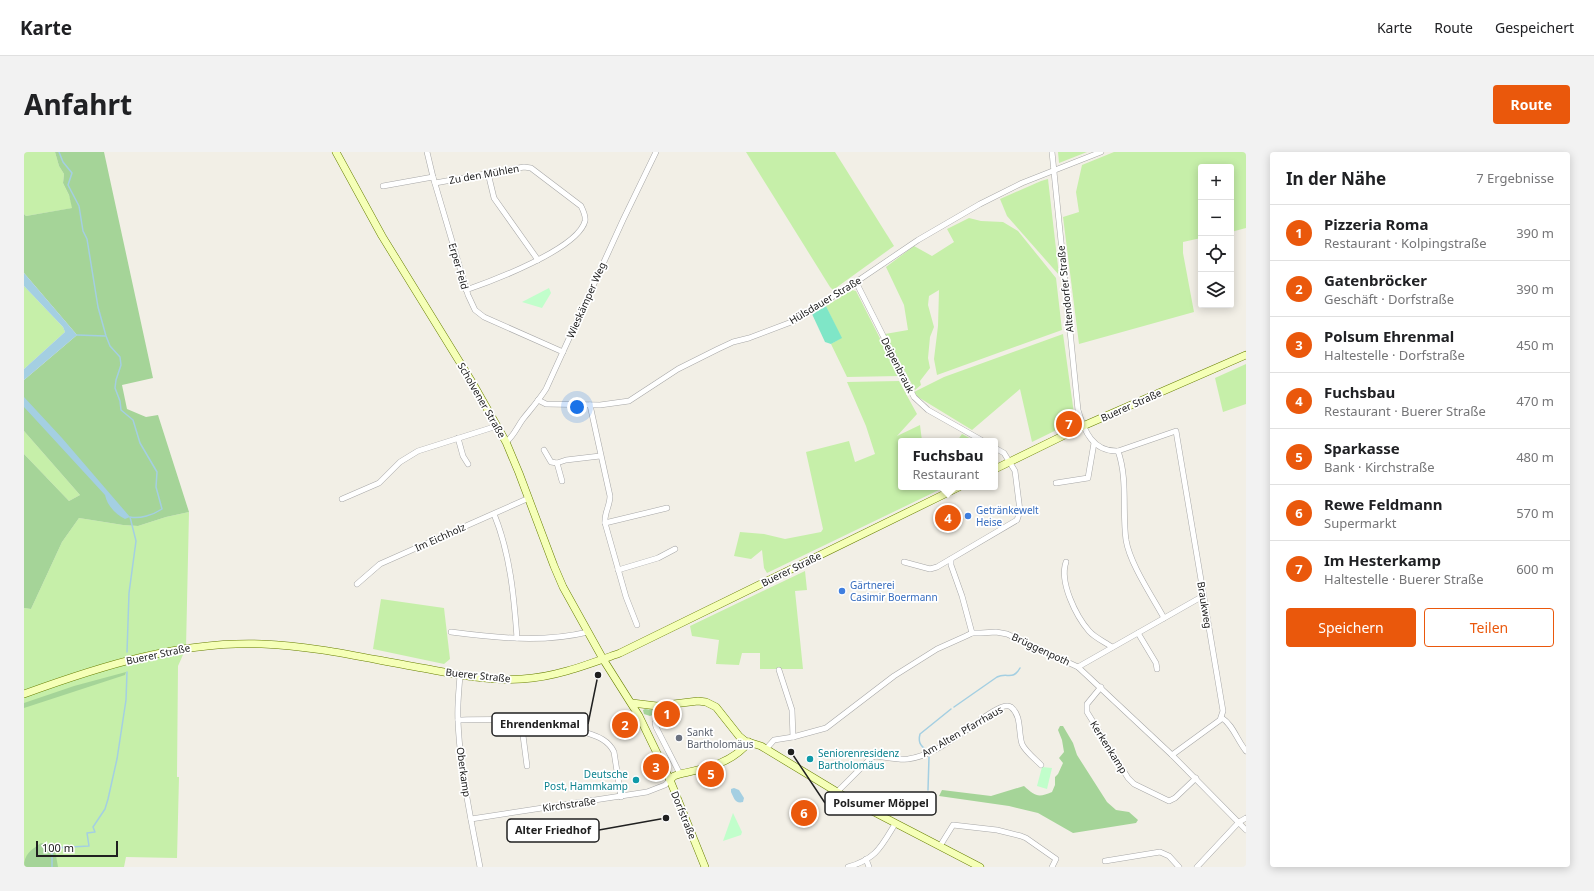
<!DOCTYPE html>
<html lang="de">
<head>
<meta charset="utf-8">
<style>
  :root { --surface:#fff; --page:#f2f2f2; --text:#202124; --muted:#757577; --line:#e0e0e0; --accent:#ea580c }
  body { margin:0; font-family:"Noto Sans",sans-serif; background:var(--page); color:var(--text) }
  .controls { position:absolute; right:12px; top:12px; display:grid; overflow:hidden; border-radius:4px; box-shadow:0 2px 10px #0003 }
  .controls button { width:36px; height:36px; display:grid; place-items:center; padding:0; border:0; border-bottom:1px solid var(--line); background:var(--surface); color:var(--text); font:20px sans-serif }
  .scale { position:absolute; left:12px; bottom:10px; width:82px; box-sizing:border-box; padding-left:4px; border:2px solid #202020; border-top:0; font-size:11px; line-height:14px; white-space:nowrap; color:#202020; -webkit-text-stroke:3px #fff; paint-order:stroke }
  .you { position:absolute; left:553px; top:255px; width:14px; height:14px; margin:-10px; border:3px solid #fff; border-radius:50%; background:#1a73e8; box-shadow:0 0 0 6px #1a73e833 }
  .badge { display:grid; place-items:center; width:26px; height:26px; border-radius:50%; background:var(--accent); color:#fff; font-size:13px; font-weight:700 }
  .pin { position:absolute; translate:-50% -50%; border:2px solid #fff; box-shadow:0 1px 4px #0006 }
  .popup { position:absolute; left:874px; top:286px; width:100px; height:52px; box-sizing:border-box; display:grid; place-content:center; border-radius:4px; background:var(--surface); filter:drop-shadow(0 1px 3px #0005); font-size:13px; white-space:nowrap; color:var(--muted) }
  .popup b { font-size:15px; color:var(--text) }
  .popup::after { content:''; position:absolute; left:50%; top:100%; margin-left:-8px; border:8px solid transparent; border-top-color:var(--surface) }
  .list { margin:0; padding:0; list-style:none }
  h2 { display:flex; justify-content:space-between; align-items:center; height:52px; margin:0; padding:0 16px; font-size:17px }
  h2 small { font-size:13px; font-weight:400; color:var(--muted) }
  .list li { display:grid; grid-template-columns:26px 1fr auto; gap:12px; align-items:center; box-sizing:border-box; height:56px; padding:0 16px; border-top:1px solid var(--line) }
  .list b { display:block; font-size:15px; white-space:nowrap }
  .list p { margin:0; font-size:13px; white-space:nowrap; color:var(--muted) }
  .list em { font-size:13px; font-style:normal; color:var(--muted) }
  .actions { display:flex; gap:8px; padding:12px 16px }
  .actions a { flex:1; padding:9px 0; border:1px solid var(--accent); border-radius:4px; text-align:center; font-size:14px; color:var(--accent) }
  .actions .main { background:var(--accent); color:#fff }
  .icon { flex:none; width:22px; height:22px; fill:none; stroke:currentColor; stroke-width:2; stroke-linecap:round; stroke-linejoin:round }
  .map { position:relative; flex:none; width:1222px; height:715px; overflow:hidden; border-radius:4px }
  header { display:flex; align-items:center; gap:24px; box-sizing:border-box; height:56px; padding:0 20px; background:var(--surface); border-bottom:1px solid var(--line) }
  header strong { font-size:19px }
  nav { display:flex; gap:22px; margin-inline-start:auto; font-size:14px }
  .intro { display:flex; align-items:center; justify-content:space-between; box-sizing:border-box; height:96px; padding:0 24px }
  h1 { margin:0; font-size:28px }
  .button { padding:10px 18px; border-radius:4px; background:var(--accent); color:#fff; font-size:14px; font-weight:700 }
  main { display:flex; gap:24px; padding:0 24px }
  aside { flex:1; background:var(--surface); border-radius:4px; box-shadow:0 2px 10px #0003 }
  .map>svg:first-child { display:block }
  .grass { fill:#c6efa9 }
  .forest { fill:#a5d498 }
  .park { fill:#c1fecb }
  .pitch { fill:#7fe6c7 }
  .water { fill:#a4cfe2 }
  .lines { fill:none; stroke-linecap:round; stroke-linejoin:round }
  .stream { stroke:#a4cfe2; stroke-width:1.5 }
  .street-casing { stroke:#a7a7a7; stroke-width:6 }
  .secondary-casing { stroke:#677f00; stroke-width:8 }
  .street { stroke:#fff; stroke-width:5 }
  .secondary { stroke:#f5ffb7; stroke-width:7 }
  .shop-dot { fill:#3f7fe0; stroke:#fff; stroke-width:1.5 }
  .worship-dot { fill:#6b7280; stroke:#fff; stroke-width:1.5 }
  .culture-dot { fill:#0f9aa8; stroke:#fff; stroke-width:1.5 }
  .labels { text-anchor:middle; stroke-width:3.5; stroke-linejoin:round; paint-order:stroke }
  .street-label { font-size:10px; fill:#202020; stroke:#fff }
  .shop-label { font-size:10px; fill:#366cbe; stroke:#fff; text-anchor:start }
  .worship-label { font-size:10px; fill:#5b616d; stroke:#fff; text-anchor:start }
  .culture-label { font-size:10px; fill:#0d838f; stroke:#fff; text-anchor:start }
  .leader { fill:none; stroke:#202020; stroke-width:1.5 }
  .callout-dot { fill:#202020; stroke:#fff; stroke-width:1.5 }
  .callout { fill:#fff; stroke:#202020; stroke-width:1.5 }
  .callout-label { font-size:11px; text-anchor:middle; font-weight:bold; fill:#202020 }
</style>
</head>
<body>
<header>
<strong>Karte</strong>
<nav><a>Karte</a><a>Route</a><a>Gespeichert</a></nav>
</header>
<div class="intro"><h1>Anfahrt</h1><a class="button">Route</a></div>
<main>
<div class="map">
<svg width="1222" height="715" viewBox="0 0 1222 715">
  <rect width="100%" height="100%" fill="#f2efe6"/>
  <!-- grass -->
  <g class="grass">
    <polygon points="0,0 31,0 35,14 40,22 39,31 45,43 49,56 2,64 0,62"/>
    <polygon points="722,0 811,0 870,94 809,138 806,135"/>
    <polygon points="1034,0 1063,0 1035,11"/>
    <polygon points="1090,0 1222,0 1222,76 1207,80 1207,15 1177,15 1177,86 1159,90 1159,101 1170,160 1055,192 1039,65 1055,60 1052,40 1058,13"/>
    <polygon points="1024,27 1035,123 983,64 976,47 1017,29"/>
    <polygon points="945,66 957,69 979,70 994,79 1032,126 1038,178 913,223 910,207 914,174 915,138 905,144 904,153 910,175 906,185 904,206 906,216 896,229 897,233 891,238 861,182 884,178 880,153 862,115 890,94 908,104 930,90 923,77"/>
    <polygon points="0,134 39,175 41,180 0,217"/>
    <polygon points="828,138 832,139 875,224 823,225 807,192 817,186 802,154"/>
    <polygon points="1039,182 1051,269 1008,290 996,237 948,278 894,245 890,240 920,225"/>
    <polygon points="1222,212 1222,252 1199,260 1191,226"/>
    <polygon points="875,229 893,262 873,284 896,273 898,289 877,289 877,335 921,335 743,421 740,416 738,398 727,407 710,404 716,380 740,382 761,387 797,380 799,377 782,300 825,289 831,310 851,302 842,274 823,230"/>
    <polygon points="0,279 56,343 45,349 0,302"/>
    <polygon points="938,282 951,289 933,289"/>
    <polygon points="165,360 162,496 154,514 153,625 155,625 153,706 102,705 100,715 0,715 0,456 7,457 38,390 55,366 99,373 114,374 142,365"/>
    <polygon points="781,419 783,438 771,439 779,517 736,517 736,501 718,501 715,513 692,512 695,488 668,484 666,474"/>
    <polygon points="357,447 420,456 426,507 420,512 349,497"/>
  </g>
  <!-- forest -->
  <g class="forest">
    <polygon points="31,0 80,0 129,226 98,233 103,257 122,265 134,263 165,360 142,365 114,374 99,373 55,366 38,390 7,457 0,456 0,302 45,349 56,343 0,279 0,228 53,183 0,121 0,62 2,64 48,56 45,43 39,31 40,22 35,14"/>
    <polygon points="102,520 101,523 0,556 0,551 50,534"/>
    <polygon points="621,557 630,558 631,562 626,564 620,562 619,558"/>
    <path d="M 1036,574 L 1039,574 L 1049,591 L 1053,603 L 1083,650 L 1092,658 L 1105,660 L 1114,668 L 1112,671 L 1049,681 L 1014,661 L 985,654 L 915,644 L 918,638 L 967,644 L 1000,634 C 1011,644 1014,646 1028,640 L 1031,633 L 1031,625 L 1034,622 L 1039,611 L 1035,606 L 1040,600 L 1038,588 L 1034,578 Z"/>
    <path d="M 17,691 L 30,692 L 34,715 L 0,715 C 0,702 7,698 17,691 Z"/>
  </g>
  <!-- park -->
  <g class="park">
    <polygon points="525,136 527,141 518,156 498,150"/>
    <polygon points="1018,615 1028,616 1023,637 1013,634"/>
    <polygon points="709,661 718,680 717,683 699,689"/>
  </g>
  <!-- pitch -->
  <polygon class="pitch" points="802,154 818,186 807,192 801,190 788,162"/>
  <!-- water -->
  <g class="water">
    <polygon points="0,121 53,183 0,228 0,217 41,180 39,175 0,134"/>
    <path d="M 0,245 L 38,286 L 106,365 L 101,367 C 91,362 83,353 81,343 L 0,255 Z"/>
    <path d="M 710,636 L 715,638 L 720,646 L 719,650 C 711,652 710,646 707,640 L 707,637 Z"/>
  </g>
  <g class="lines">
    <!-- stream -->
    <g class="stream">
      <path d="M 35,0 L 39,10 L 48,21 L 44,33 L 55,54 L 59,79 L 63,87 L 74,155 L 82,184 L 86,194 L 96,205 L 97,213 L 92,228 L 91,236 L 96,249 L 97,258 L 109,268 L 116,291 L 133,320 L 132,335 L 138,357 C 129,363 116,367 106,365 L 112,389 L 105,441 L 103,500"/>
      <polyline points="53,183 81,184"/>
      <path d="M 930,555 L 973,525 C 983,520 989,529 996,516"/>
      <path d="M 902,598 C 896,593 894,590 896,582 L 927,557"/>
      <polyline points="904,638 905,605"/>
      <polyline points="28,715 28,696 65,694 63,681 71,680 69,675 81,657 84,647 93,607 102,548 103,520"/>
    </g>
    <!-- street casing -->
    <g class="street-casing">
      <g id="street">
        <polyline points="403,0 409,25"/>
        <path d="M 1028,0 L 1054,258 C 1060,279 1069,300 1094,299 L 1152,279 L 1199,559 L 1196,568 L 1148,603"/>
        <polyline points="464,21 470,46 514,108"/>
        <path d="M 411,31 L 500,15 L 507,16 L 557,54 C 559,58 562,64 561,69 C 554,97 468,129 442,138"/>
        <polyline points="359,34 409,25 444,143 451,158 460,165 539,200"/>
        <polyline points="832,130 890,245 904,258 959,289"/>
        <polyline points="514,248 522,252 576,253 605,249 654,217 694,197 709,190 725,186 770,169 832,130 894,88 956,52 998,31 1077,0"/>
        <path d="M 566,253 L 586,344 C 586,354 580,361 581,371 L 602,445 L 613,473"/>
        <polyline points="434,286 439,304 444,312"/>
        <path d="M 482,290 C 490,284 493,275 499,267 C 507,257 515,248 522,237 L 599,68 L 632,0"/>
        <polyline points="520,298 527,310 533,311 542,308 576,304"/>
        <path d="M 1094,299 C 1104,327 1098,359 1102,388 C 1106,412 1128,444 1140,466"/>
        <polyline points="533,311 538,329"/>
        <polyline points="1032,331 1064,326 1070,291"/>
        <polyline points="318,347 355,331 376,310 394,299 473,274"/>
        <path d="M 470,362 C 486,401 490,444 493,486"/>
        <polyline points="581,371 643,356"/>
        <polyline points="927,407 927,413 938,444 948,481"/>
        <polyline points="880,410 906,417 913,415 993,368 996,359 991,319 980,301 971,296"/>
        <path d="M 1042,410 C 1035,430 1052,464 1065,479 C 1071,486 1081,490 1088,495"/>
        <polyline points="594,418 634,406 651,397"/>
        <polyline points="333,432 356,412 505,346"/>
        <path d="M 427,480 C 473,486 519,491 564,480"/>
        <polyline points="1114,481 1132,511 1133,517"/>
        <polyline points="1054,515 1179,444"/>
        <polyline points="755,518 768,558 769,585"/>
        <path d="M 436,523 C 435,538 433,554 434,569 C 436,618 447,667 456,715"/>
        <polyline points="1077,535 1063,552 1063,560 1104,626 1110,632 1145,649 1151,646 1172,626"/>
        <path d="M 633,554 C 634,560 635,565 631,571 L 632,575 L 656,622"/>
        <path d="M 1198,566 C 1209,573 1213,588 1222,599"/>
        <path d="M 434,568 C 480,567 516,565 560,580 C 572,584 584,587 590,600 L 597,645"/>
        <polyline points="497,568 503,614"/>
        <polyline points="742,597 750,588 769,585 802,576 870,524 913,497 942,484 948,481 957,481 972,480 983,482 1054,515 1148,603 1222,678"/>
        <path d="M 813,640 L 847,606 L 851,604 C 862,605 874,608 884,607 C 907,604 929,587 947,575 C 954,570 979,549 987,555 C 998,564 994,580 998,592 C 1001,599 1011,607 1017,613"/>
        <polyline points="447,667 623,640 641,633 646,628"/>
        <polyline points="916,694 929,673 973,678 997,684 1002,686 1032,707 1028,715"/>
        <polyline points="842,707 845,715"/>
        <polyline points="1081,709 1136,700 1145,704 1155,715"/>
        <path d="M 824,715 C 852,707 857,695 871,672"/>
        <polyline points="1173,715 1215,670 1222,666"/>
      </g>
    </g>
    <!-- secondary casing -->
    <g class="secondary-casing">
      <g id="secondary">
        <polyline points="312,0 358,84 448,230 482,290 495,321 530,414 539,435 579,507 615,564 646,628 681,715"/>
        <polyline points="971,317 1059,274 1222,203"/>
        <path d="M 0,542 C 77,514 155,489 238,492 C 294,494 349,508 404,517 C 435,523 467,529 498,527 C 532,525 565,512 596,501 L 935,335"/>
        <polyline points="608,551 633,554 674,549 682,550 692,555 715,584 721,589 737,594 823,646 956,715"/>
        <path d="M 646,628 L 650,624 L 656,622 C 682,616 707,612 725,590"/>
      </g>
    </g>
    <!-- street -->
    <use href="#street" class="street"/>
    <!-- secondary -->
    <use href="#secondary" class="secondary"/>
  </g>
  <!-- markers -->
  <g class="shop-dot">
    <circle cx="944" cy="364" r="4"/>
    <circle cx="818" cy="439" r="4"/>
  </g>
  <circle class="worship-dot" cx="655" cy="586" r="4"/>
  <g class="culture-dot">
    <circle cx="786" cy="607" r="4"/>
    <circle cx="612" cy="628" r="4"/>
  </g>
  <g class="labels">
    <!-- street labels -->
    <g class="street-label">
      <text transform="translate(460 22) rotate(-10)" y="4">Zu den Mühlen</text>
      <text transform="translate(435 114) rotate(74)" y="4">Erper Feld</text>
      <text transform="translate(1041 137) rotate(-96)" y="4">Altendorfer Straße</text>
      <text transform="translate(562 148) rotate(-66)" y="4">Wieskämper Weg</text>
      <text transform="translate(801 148) rotate(-31)" y="4">Hülsdauer Straße</text>
      <text transform="translate(874 213) rotate(63)" y="4">Deipenbrauk</text>
      <text transform="translate(458 248) rotate(60)" y="4">Scholvener Straße</text>
      <text transform="translate(1107 253) rotate(-24)" y="4">Buerer Straße</text>
      <text transform="translate(416 385) rotate(-24)" y="4">Im Eichholz</text>
      <text transform="translate(767 417) rotate(-26)" y="4">Buerer Straße</text>
      <text transform="translate(1181 453) rotate(81)" y="4">Braukweg</text>
      <text transform="translate(1017 497) rotate(25)" y="4">Brüggenpoth</text>
      <text transform="translate(134 502) rotate(-12)" y="4">Buerer Straße</text>
      <text transform="translate(454 523) rotate(6)" y="4">Buerer Straße</text>
      <text transform="translate(938 579) rotate(-30)" y="4">Am Alten Pfarrhaus</text>
      <text transform="translate(1085 595) rotate(58)" y="4">Kerkenkamp</text>
      <text transform="translate(440 620) rotate(82)" y="4">Oberkamp</text>
      <text transform="translate(545 652) rotate(-8)" y="4">Kirchstraße</text>
      <text transform="translate(660 663) rotate(68)" y="4">Dorfstraße</text>
    </g>
    <!-- shop labels -->
    <g class="shop-label">
      <text x="952" y="362">Getränkewelt<tspan x="952" dy="12">Heise</tspan></text>
      <text x="826" y="437">Gärtnerei<tspan x="826" dy="12">Casimir Boermann</tspan></text>
    </g>
    <!-- worship labels -->
    <g class="worship-label">
      <text x="663" y="584">Sankt<tspan x="663" dy="12">Bartholomäus</tspan></text>
    </g>
    <!-- culture labels -->
    <g class="culture-label">
      <text x="794" y="605">Seniorenresidenz<tspan x="794" dy="12">Bartholomäus</tspan></text>
      <text x="604" y="626" text-anchor="end">Deutsche<tspan x="604" dy="12">Post, Hammkamp</tspan></text>
    </g>
  </g>
  <!-- callouts -->
  <path class="leader" d="M574 523L564 572M767 600L801 651M642 666L575 678"/>
  <g class="callout-dot">
    <circle cx="574" cy="523" r="4"/>
    <circle cx="767" cy="600" r="4"/>
    <circle cx="642" cy="666" r="4"/>
  </g>
  <g class="callout">
    <rect x="468" y="561" width="96" height="23" rx="4"/>
    <rect x="801" y="640" width="111" height="23" rx="4"/>
    <rect x="483" y="667" width="92" height="23" rx="4"/>
  </g>
  <g class="callout-label">
    <text x="516" y="576">Ehrendenkmal</text>
    <text x="857" y="655">Polsumer Möppel</text>
    <text x="529" y="682">Alter Friedhof</text>
  </g>
</svg>
<div class="controls">
<button>+</button>
<button>−</button>
<button><svg class="icon" aria-label="locate" viewBox="0 0 24 24"><circle cx="12" cy="12" r="6"/><path d="M12 2v4M12 18v4M2 12h4M18 12h4"/></svg></button>
<button><svg class="icon" aria-label="layers" viewBox="0 0 24 24"><path d="M12 4l9 5-9 5-9-5zM3 14l9 5 9-5"/></svg></button>
</div>
<div class="scale">100 m</div>
<div class="you"></div>
<div class="pin badge" style="left:643px;top:562px">1</div>
<div class="pin badge" style="left:601px;top:573px">2</div>
<div class="pin badge" style="left:632px;top:615px">3</div>
<div class="pin badge" style="left:924px;top:366px">4</div>
<div class="popup"><b>Fuchsbau</b>Restaurant</div>
<div class="pin badge" style="left:687px;top:622px">5</div>
<div class="pin badge" style="left:780px;top:661px">6</div>
<div class="pin badge" style="left:1045px;top:272px">7</div>
</div>
<aside>
<h2>In der Nähe<small>7 Ergebnisse</small></h2>
<ul class="list">
<li><span class="badge">1</span><div><b>Pizzeria Roma</b><p>Restaurant · Kolpingstraße</p></div><em>390 m</em></li>
<li><span class="badge">2</span><div><b>Gatenbröcker</b><p>Geschäft · Dorfstraße</p></div><em>390 m</em></li>
<li><span class="badge">3</span><div><b>Polsum Ehrenmal</b><p>Haltestelle · Dorfstraße</p></div><em>450 m</em></li>
<li><span class="badge">4</span><div><b>Fuchsbau</b><p>Restaurant · Buerer Straße</p></div><em>470 m</em></li>
<li><span class="badge">5</span><div><b>Sparkasse</b><p>Bank · Kirchstraße</p></div><em>480 m</em></li>
<li><span class="badge">6</span><div><b>Rewe Feldmann</b><p>Supermarkt</p></div><em>570 m</em></li>
<li><span class="badge">7</span><div><b>Im Hesterkamp</b><p>Haltestelle · Buerer Straße</p></div><em>600 m</em></li>
</ul>
<div class="actions"><a class="main">Speichern</a><a>Teilen</a></div>
</aside>
</main>
</body>
</html>
